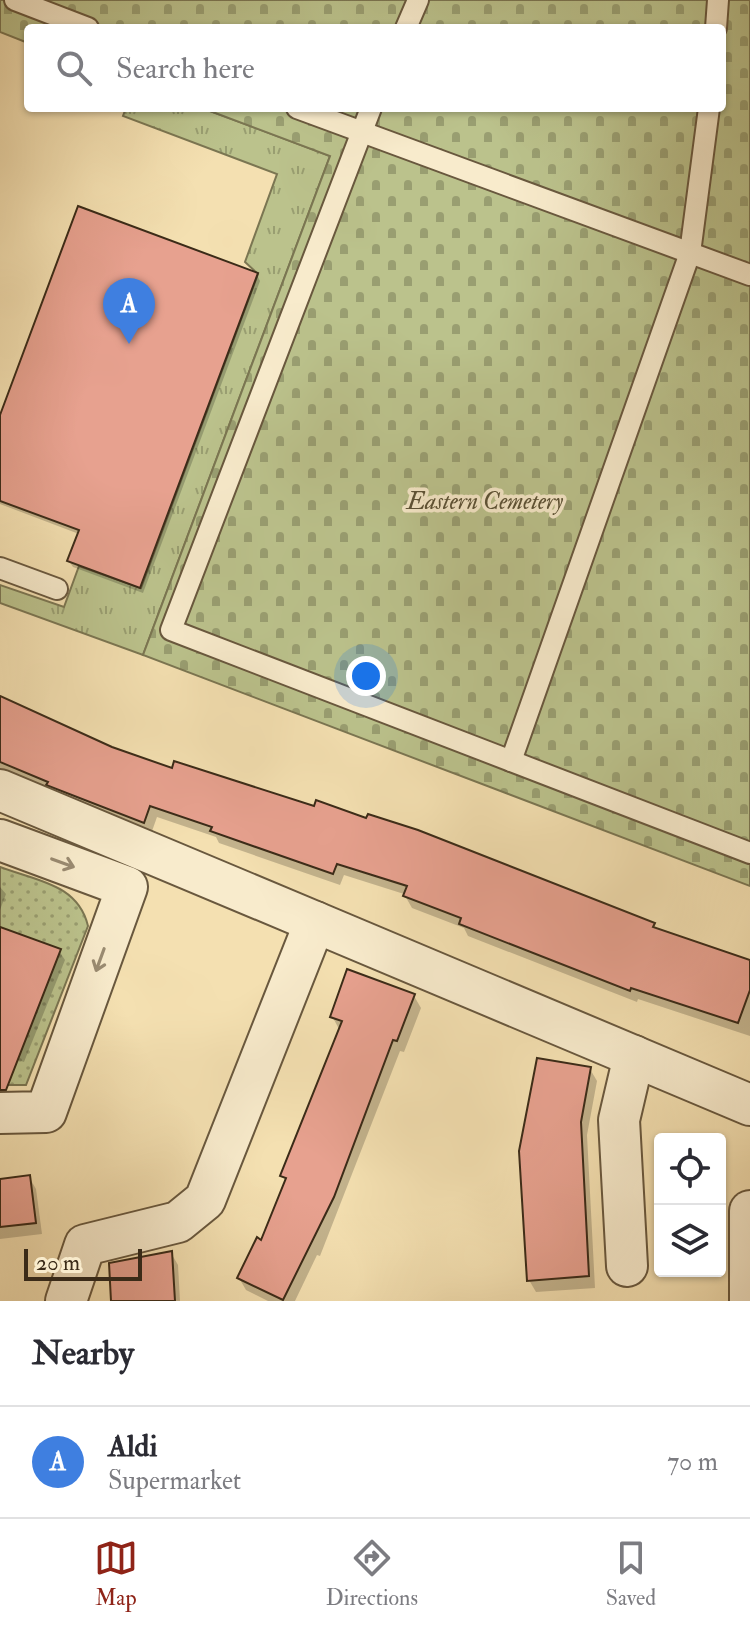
<!DOCTYPE html>
<html lang="en">
<head>
<meta charset="utf-8">
<style>
  :root { --surface:#fff; --page:#f7f7f7; --text:#2b2b33; --muted:#7c7c81; --line:#e1e1e2; --accent:#8f2418 }
  body { margin:0; font-family:"IM FELL Double Pica",serif; background:var(--page); color:var(--text) }
  .controls { position:absolute; right:24px; bottom:24px; display:grid; overflow:hidden; border-radius:8px; box-shadow:0 2px 6px #0004 }
  .controls button { width:72px; height:72px; display:grid; place-items:center; padding:0; border:0; border-bottom:2px solid var(--line); background:var(--surface); color:var(--text); font:40px sans-serif }
  .scale { position:absolute; left:24px; bottom:20px; width:118px; box-sizing:border-box; padding-left:8px; border:4px solid #3b2b18; border-top:0; font-size:22px; line-height:28px; white-space:nowrap; color:#3b2b18; -webkit-text-stroke:6px #f8ebcc; paint-order:stroke }
  .you { position:absolute; left:366px; top:676px; width:28px; height:28px; margin:-20px; border:6px solid #fff; border-radius:50%; background:#1a73e8; box-shadow:0 0 0 12px #1a73e833 }
  .badge { display:grid; place-items:center; width:52px; height:52px; border-radius:50%; background:var(--accent); color:#fff; font-size:26px; font-weight:700 }
  .pin { position:absolute; translate:-50% -66px; filter:drop-shadow(0 2px 4px #0008) }
  .pin::after { content:''; position:absolute; top:42px; width:28px; height:24px; background:inherit; clip-path:polygon(0 0,100% 0,50% 100%) }
  .list { margin:0; padding:0; list-style:none }
  h2 { display:flex; justify-content:space-between; align-items:center; height:104px; margin:0; padding:0 32px; font-size:34px }
  h2 small { font-size:26px; font-weight:400; color:var(--muted) }
  .list li { display:grid; grid-template-columns:52px 1fr auto; gap:24px; align-items:center; box-sizing:border-box; height:112px; padding:0 32px; border-top:2px solid var(--line) }
  .list b { display:block; font-size:30px; white-space:nowrap }
  .list p { margin:0; font-size:26px; white-space:nowrap; color:var(--muted) }
  .list em { font-size:26px; font-style:normal; color:var(--muted) }
  .icon { flex:none; width:44px; height:44px; fill:none; stroke:currentColor; stroke-width:2; stroke-linecap:round; stroke-linejoin:round }
  .map { position:relative; flex:none; width:750px; height:1301px; overflow:hidden }
  .search { position:absolute; background:var(--surface); box-shadow:0 2px 6px #0004; left:24px; right:24px; top:24px; height:88px; display:flex; align-items:center; gap:20px; box-sizing:border-box; padding:0 28px; border-radius:8px; color:var(--muted); font-size:30px }
  .sheet { height:216px; background:var(--surface) }
  nav { display:flex; justify-content:space-around; align-items:center; box-sizing:border-box; height:112px; border-top:2px solid var(--line); background:var(--surface); font-size:22px; color:var(--muted) }
  nav a { display:grid; justify-items:center; gap:4px }
  nav .on { color:var(--accent) }
  .map>svg:first-child { display:block }
  .grass { fill:url(#grass-tufts); stroke:#7b7652; stroke-width:2 }
  .cemetery { fill:url(#cemetery-stones); stroke:#7b7652; stroke-width:2 }
  .garden { fill:url(#garden-dots); stroke:#7b7652; stroke-width:2 }
  .shadow { fill:#0003 }
  .building { fill:#e7a18f; stroke:#3b2b18; stroke-width:2 }
  .lines { fill:none; stroke-linecap:round; stroke-linejoin:round }
  .service-casing { stroke:#69583e; stroke-width:24 }
  .minor-casing { stroke:#69583e; stroke-width:44 }
  .service { stroke:#f8ebcc; stroke-width:20 }
  .minor { stroke:#f8ebcc; stroke-width:40 }
  .oneway { stroke:#9a8b72 }
  .labels { text-anchor:middle; stroke-width:7; stroke-linejoin:round; paint-order:stroke }
  .park-label { font-size:24px; font-style:italic; fill:#5b5135; stroke:#f8ebcc }
</style>
</head>
<body>
<div class="map">
<svg width="750" height="1301" viewBox="0 0 750 1301">
  <defs>
    <pattern id="grass-tufts" width="24" height="20" patternUnits="userSpaceOnUse" patternTransform="scale(2)"><rect width="24" height="20" fill="#bbc28c"/><path d="M3 7l-1-3M5 7V3M7 7l1-3M15 17l-1-3M17 17v-4M19 17l1-3" fill="none" stroke="#999e71"/></pattern>
    <pattern id="cemetery-stones" width="16" height="16" patternUnits="userSpaceOnUse" patternTransform="scale(2)"><rect width="16" height="16" fill="#bbc28c"/><path d="M2 7V4a2 2 0 0 1 4 0v3zM10 15v-3a2 2 0 0 1 4 0v3z" fill="#999e71"/></pattern>
    <pattern id="garden-dots" width="8" height="8" patternUnits="userSpaceOnUse" patternTransform="scale(2)"><rect width="8" height="8" fill="#bbc28c"/><path d="M2 2h.1M6 6h.1" fill="none" stroke="#999e71" stroke-width="1.8" stroke-linecap="round"/></pattern>
  </defs>
  <rect width="100%" height="100%" fill="#f4e0b1"/>
  <filter id="stains"><feTurbulence type="fractalNoise" baseFrequency=".0025" numOctaves="4"/><feColorMatrix values="0 0 0 0 .2 0 0 0 0 .09 0 0 0 0 .02 0 0 0 .5 -.17"/></filter>
  <radialGradient id="worn" r=".72"><stop offset=".6" stop-color="#630" stop-opacity="0"/><stop offset="1" stop-color="#630" stop-opacity=".3"/></radialGradient>
  <!-- grass -->
  <polygon class="grass" points="126,108 202,108 330,156 143,655 0,603 0,585 64,607 79,566 141,588 258,274 245,262 277,174 123,116"/>
  <!-- cemetery -->
  <polygon class="cemetery" points="0,0 750,0 750,886 143,655 330,156 202,108 722,108 722,28 28,28 28,43 0,32"/>
  <!-- garden -->
  <path class="garden" d="M 0,867 C 37,881 78,884 88,926 L 26,1085 L 0,1085 Z"/>
  <!-- shadow -->
  <g class="shadow">
    <polygon points="257,275 260,281 143,593 73,567 69,561 79,534 0,504 0,421"/>
    <polygon points="0,698 112,748 653,925 657,931 750,962 750,1036 638,999 637,1002 468,936 464,928 412,908 404,894 344,875 340,885 219,843 216,837 157,817 151,834 0,773"/>
    <polygon points="0,887 6,894 0,910"/>
    <polygon points="59,951 65,960 24,1062 0,1054 0,993"/>
    <polygon points="414,996 421,1008 404,1052 400,1051 320,1256 317,1255 295,1301 268,1301 246,1290 239,1278 262,1242 286,1182 283,1176 339,1029 332,1016"/>
    <polygon points="590,1069 597,1081 587,1135 595,1288 536,1292 529,1280"/>
    <polygon points="29,1177 36,1189 42,1234 0,1239 0,1181"/>
    <polygon points="171,1253 178,1265 180,1301 113,1301"/>
  </g>
  <!-- building -->
  <g class="building">
    <polygon points="78,206 258,273 140,588 67,561 79,530 0,501 0,415"/>
    <polygon points="0,696 112,747 172,768 174,761 314,806 316,800 366,818 368,814 418,830 655,923 653,927 750,960 750,990 738,1023 631,988 630,991 459,924 461,918 403,896 407,886 337,864 333,874 210,831 212,827 150,806 144,823 46,785 48,782 0,762"/>
    <polygon points="0,927 61,949 6,1090 0,1090"/>
    <polygon points="347,969 415,994 397,1041 393,1040 334,1197 283,1300 237,1278 257,1237 261,1240 286,1178 280,1176 342,1021 330,1017"/>
    <polygon points="537,1058 591,1067 581,1122 589,1276 527,1281 519,1151"/>
    <polygon points="30,1175 36,1223 0,1227 0,1179"/>
    <polygon points="172,1251 175,1301 111,1301 109,1263"/>
  </g>
  <g class="lines">
    <!-- service casing -->
    <g class="service-casing">
      <g id="service">
        <polyline points="15,0 88,28"/>
        <polyline points="406,28 418,0"/>
        <polyline points="716,28 718,0"/>
        <polyline points="297,108 750,275"/>
        <polyline points="371,108 171,630 750,853"/>
        <polyline points="0,568 57,589"/>
        <polyline points="511,761 690,253 709,108"/>
      </g>
    </g>
    <!-- minor casing -->
    <g class="minor-casing">
      <g id="minor">
        <polyline points="0,790 315,922"/>
        <polyline points="0,840 127,887 46,1112 0,1113"/>
        <polyline points="627,1266 619,1120 634,1056"/>
        <polyline points="66,1301 85,1245 178,1222 205,1200 315,922 750,1105"/>
        <polyline points="750,1301 750,1211"/>
      </g>
    </g>
    <!-- service -->
    <use href="#service" class="service"/>
    <!-- minor -->
    <use href="#minor" class="minor"/>
  </g>
  <!-- one-way arrows -->
  <defs><path id="oneway-shaft" d="M-6 0H5M1.5-3L5.5 0L1.5 3" fill="none" stroke-width="1.6" stroke-linecap="round" stroke-linejoin="round" transform="scale(2)"/></defs>
  <g class="oneway">
    <use href="#oneway-shaft" transform="translate(63 863) rotate(20)"/>
    <use href="#oneway-shaft" transform="translate(100 960) rotate(110)"/>
  </g>
  <g class="labels">
    <!-- park labels -->
    <g class="park-label">
      <text x="485" y="509">Eastern Cemetery</text>
    </g>
  </g>
  <rect width="100%" height="100%" filter="url(#stains)"/>
  <rect width="100%" height="100%" fill="url(#worn)"/>
</svg>
<div class="controls">
<button><svg class="icon" aria-label="locate" viewBox="0 0 24 24"><circle cx="12" cy="12" r="6"/><path d="M12 2v4M12 18v4M2 12h4M18 12h4"/></svg></button>
<button><svg class="icon" aria-label="layers" viewBox="0 0 24 24"><path d="M12 4l9 5-9 5-9-5zM3 14l9 5 9-5"/></svg></button>
</div>
<div class="scale">20 m</div>
<div class="you"></div>
<div class="pin badge" style="left:129px;top:344px;background:#3f7fe0">A</div>
<div class="search"><svg class="icon" aria-label="search" viewBox="0 0 24 24"><circle cx="10" cy="10" r="6"/><path d="M15 15l6 6"/></svg>Search here</div>
</div>
<section class="sheet">
<h2>Nearby<small></small></h2>
<ul class="list">
<li><span class="badge" style="background:#3f7fe0">A</span><div><b>Aldi</b><p>Supermarket</p></div><em>70 m</em></li>
</ul>
</section>
<nav>
<a class="on"><svg class="icon" aria-label="map" viewBox="0 0 24 24"><path d="M3 6l6-2 6 2 6-2v14l-6 2-6-2-6 2zM9 4v14M15 6v14"/></svg>Map</a>
<a><svg class="icon" aria-label="directions" viewBox="0 0 24 24"><path d="M12 3l9 9-9 9-9-9zM9 14v-3h6M13 9l2 2-2 2"/></svg>Directions</a>
<a><svg class="icon" aria-label="saved" viewBox="0 0 24 24"><path d="M7 4h10v16l-5-4-5 4z"/></svg>Saved</a>
</nav>
</body>
</html>
